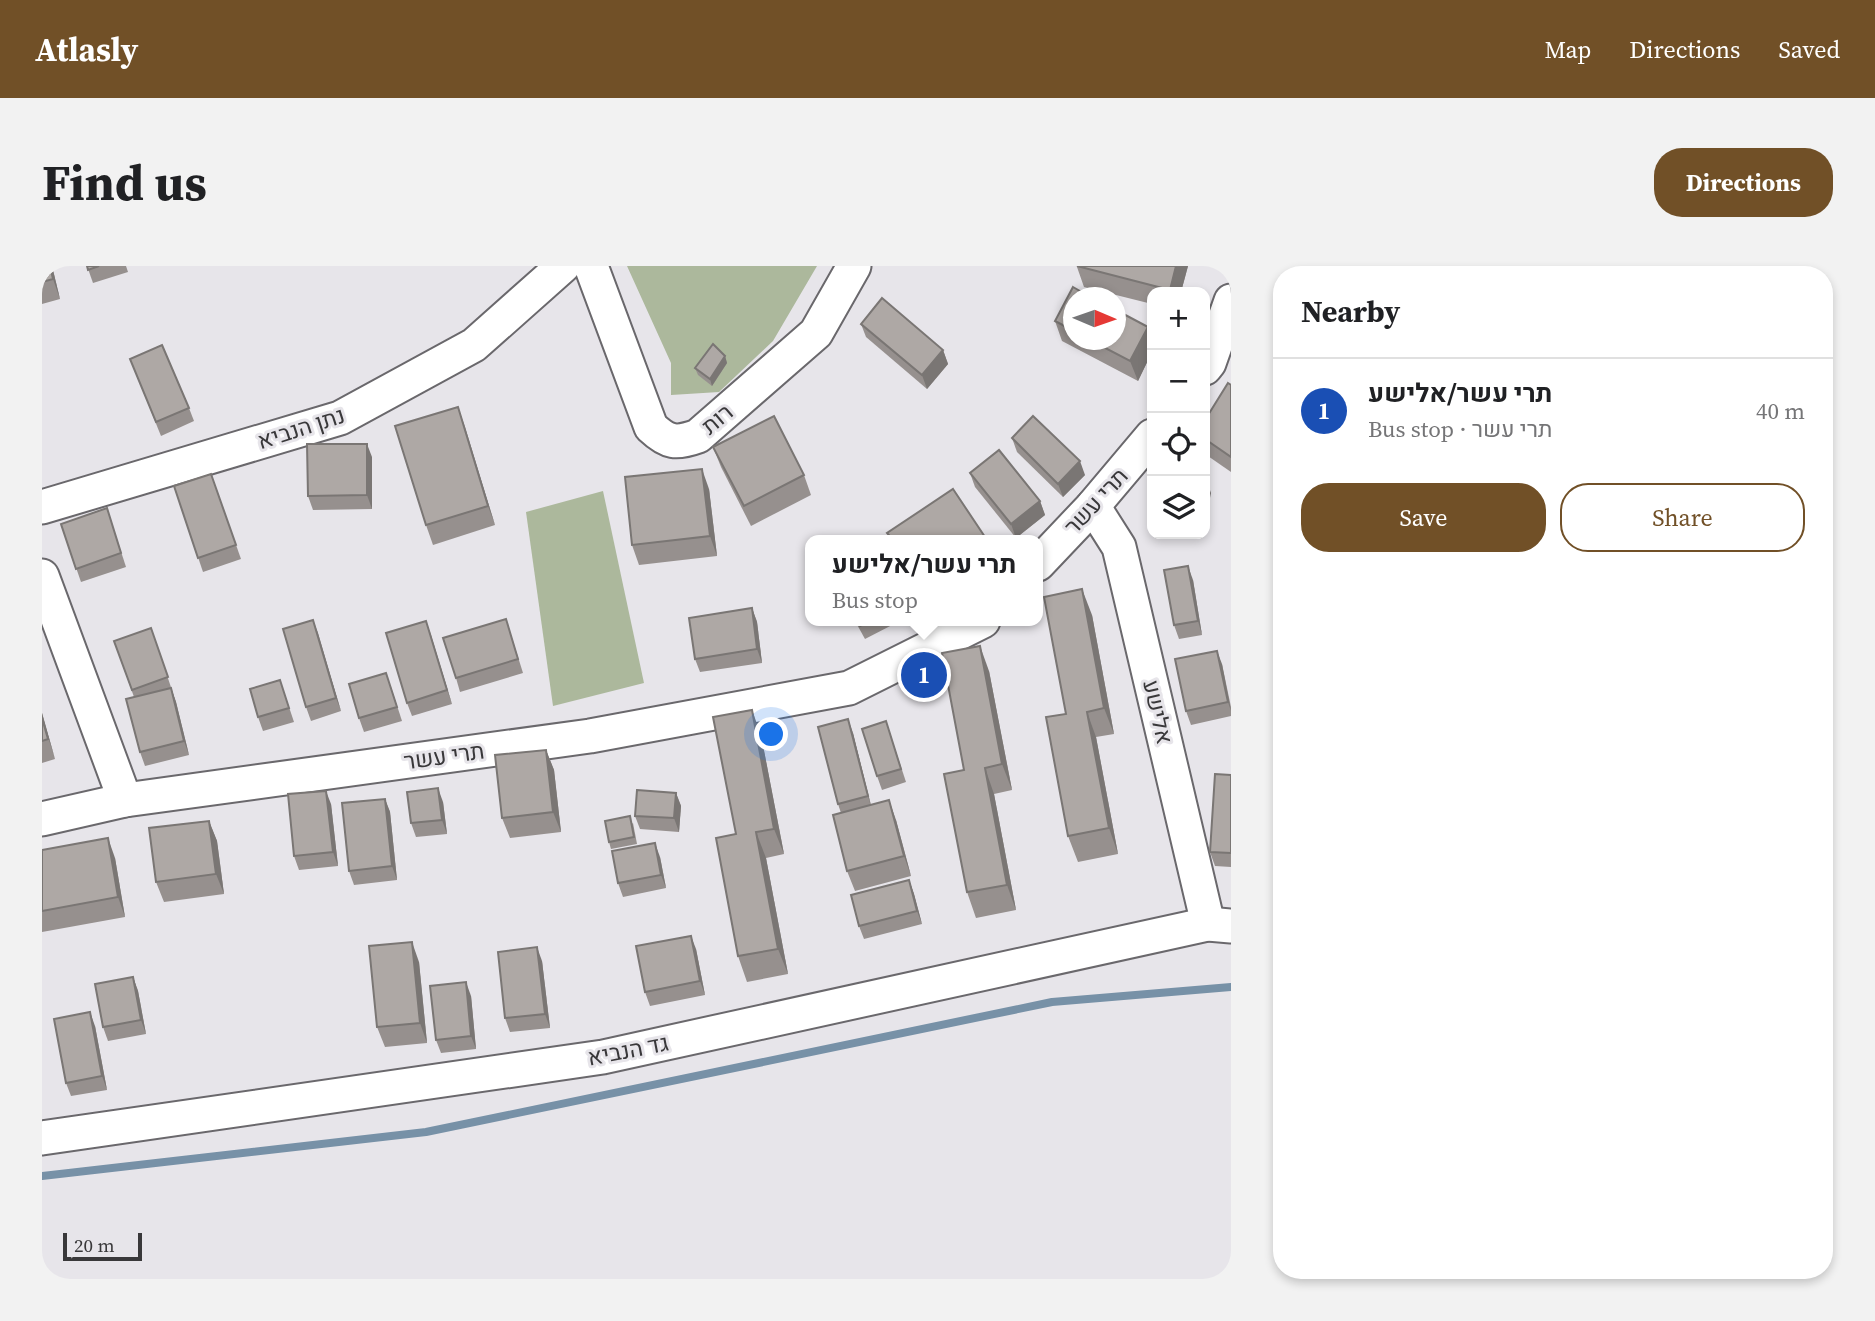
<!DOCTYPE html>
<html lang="en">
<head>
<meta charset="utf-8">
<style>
  :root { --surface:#fff; --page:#f2f2f2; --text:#202124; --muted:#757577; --line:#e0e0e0; --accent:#715027 }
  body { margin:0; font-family:"Source Serif 4",Heebo,serif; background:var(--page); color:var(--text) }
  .controls { position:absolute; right:21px; top:21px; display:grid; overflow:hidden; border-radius:14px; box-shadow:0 4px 10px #0003 }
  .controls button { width:63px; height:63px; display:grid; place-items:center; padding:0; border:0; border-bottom:2px solid var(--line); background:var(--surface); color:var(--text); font:35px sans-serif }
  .compass { position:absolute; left:1021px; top:21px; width:63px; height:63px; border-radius:50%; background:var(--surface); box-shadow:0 4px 10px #0003; rotate:92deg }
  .scale { position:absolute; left:21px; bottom:18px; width:79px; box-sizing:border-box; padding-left:7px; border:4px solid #39383a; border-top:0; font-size:19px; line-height:24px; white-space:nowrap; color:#39383a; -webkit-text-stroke:5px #e7e5ea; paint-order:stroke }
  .you { position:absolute; left:730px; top:469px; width:24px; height:24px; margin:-18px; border:5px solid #fff; border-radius:50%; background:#1a73e8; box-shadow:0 0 0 10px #1a73e833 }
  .badge { display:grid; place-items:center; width:46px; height:46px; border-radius:50%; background:var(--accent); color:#fff; font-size:23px; font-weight:700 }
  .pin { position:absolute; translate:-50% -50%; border:4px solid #fff; box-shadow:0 2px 7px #0006 }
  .popup { position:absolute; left:763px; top:269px; width:238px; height:91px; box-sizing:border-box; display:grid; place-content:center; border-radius:14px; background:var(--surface); filter:drop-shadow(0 2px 5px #0005); font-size:23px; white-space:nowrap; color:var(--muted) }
  .popup b { font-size:26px; color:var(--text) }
  .popup::after { content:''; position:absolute; left:50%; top:100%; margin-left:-14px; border:14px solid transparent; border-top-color:var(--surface) }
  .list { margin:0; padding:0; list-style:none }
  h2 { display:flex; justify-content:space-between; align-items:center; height:91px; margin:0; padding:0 28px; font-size:30px }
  h2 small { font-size:23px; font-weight:400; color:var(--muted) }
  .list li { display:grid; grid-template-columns:46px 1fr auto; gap:21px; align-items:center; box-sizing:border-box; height:105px; padding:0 28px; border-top:2px solid var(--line) }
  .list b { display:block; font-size:26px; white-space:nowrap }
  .list p { margin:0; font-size:23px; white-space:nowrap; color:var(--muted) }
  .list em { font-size:23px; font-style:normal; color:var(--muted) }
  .actions { display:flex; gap:14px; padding:21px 28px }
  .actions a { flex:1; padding:16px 0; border:2px solid var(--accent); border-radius:28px; text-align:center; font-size:24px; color:var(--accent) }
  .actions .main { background:var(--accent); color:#fff }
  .icon { flex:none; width:38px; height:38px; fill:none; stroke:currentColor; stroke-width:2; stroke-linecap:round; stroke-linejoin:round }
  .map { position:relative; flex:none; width:1189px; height:1013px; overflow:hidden; border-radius:28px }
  header { display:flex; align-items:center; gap:42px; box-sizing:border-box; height:98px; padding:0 35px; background:var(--accent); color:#fff }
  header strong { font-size:33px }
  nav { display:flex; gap:38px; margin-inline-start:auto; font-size:24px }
  .intro { display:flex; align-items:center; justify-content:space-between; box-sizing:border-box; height:168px; padding:0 42px }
  h1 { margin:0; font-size:49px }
  .button { padding:18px 32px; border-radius:28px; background:var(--accent); color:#fff; font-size:24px; font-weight:700 }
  main { display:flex; gap:42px; padding:0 42px }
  aside { flex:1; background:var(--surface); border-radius:28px; box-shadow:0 4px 10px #0003 }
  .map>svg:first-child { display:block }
  .green { fill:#acb89c }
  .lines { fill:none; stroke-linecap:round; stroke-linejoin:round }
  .stream { stroke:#7791a7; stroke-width:8 }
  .minor-casing { stroke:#6a686c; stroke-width:37 }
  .minor { stroke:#fff; stroke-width:33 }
  .wall { fill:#96908e }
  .shaded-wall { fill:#7a7674 }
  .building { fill:#aea8a5; stroke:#7a7674; stroke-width:2 }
  .labels { text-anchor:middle; stroke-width:6; stroke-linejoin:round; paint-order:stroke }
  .street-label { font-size:23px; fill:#39383a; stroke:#e7e5ea }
</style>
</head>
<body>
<header>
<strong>Atlasly</strong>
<nav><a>Map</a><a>Directions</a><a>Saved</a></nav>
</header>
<div class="intro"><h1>Find us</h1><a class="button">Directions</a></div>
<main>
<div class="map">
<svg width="1189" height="1013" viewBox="0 0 1189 1013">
  <rect width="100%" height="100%" fill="#e7e5ea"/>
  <!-- green -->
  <g class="green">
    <polygon points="585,0 775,0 731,75 677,126 629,129 629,97"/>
    <polygon points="561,225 602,417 511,440 484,246"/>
  </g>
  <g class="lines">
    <!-- stream -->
    <polyline class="stream" points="0,910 384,866 1010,736 1189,721"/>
    <!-- minor casing -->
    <g class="minor-casing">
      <g id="minor">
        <path d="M 549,0 L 609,161 C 626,177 634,178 656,170 L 774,67 L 812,0"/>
        <polyline points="1163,102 1167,97 1189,35"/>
        <polyline points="1051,240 1077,281 1166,658"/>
        <polyline points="0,241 298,152 432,79 521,0"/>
        <polyline points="996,298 1051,240 1110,170"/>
        <polyline points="0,310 83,534"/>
        <polyline points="0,553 83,534 548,470 807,422 941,355"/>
        <polyline points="0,872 561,791 1166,658 1189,660"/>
      </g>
    </g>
    <!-- minor -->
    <use href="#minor" class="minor"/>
  </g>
  <!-- wall -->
  <g class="wall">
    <polygon points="0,0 10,0 18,33 0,38"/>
    <polygon points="45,0 84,0 86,6 51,17"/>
    <polygon points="1146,0 1139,26 1110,26 1110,38 1042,21 1035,1"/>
    <polygon points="1032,32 1032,74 1074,74 1106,61 1110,73 1110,86 1096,115 1020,75 1013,55"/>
    <polygon points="819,58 901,84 906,98 885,123 824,71"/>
    <polygon points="683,90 685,97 670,120 656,109 653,102"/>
    <polygon points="88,93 147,142 152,155 119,170"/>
    <polygon points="1189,119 1189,206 1163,188 1163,154"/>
    <polygon points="416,141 453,259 391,279 384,259"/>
    <polygon points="970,172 1043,209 1021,231 975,186"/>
    <polygon points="671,181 762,209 769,229 709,260 679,201"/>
    <polygon points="330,191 330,243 271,244 266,230"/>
    <polygon points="928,207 998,235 1003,249 974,272 933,221"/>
    <polygon points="169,208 199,293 161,306 132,220"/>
    <polygon points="667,223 675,290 597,299 590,279"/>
    <polygon points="65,242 84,301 39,316 19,258"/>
    <polygon points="1138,268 1160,268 1159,272"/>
    <polygon points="1151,314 1160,369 1137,373 1132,359"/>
    <polygon points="710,342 715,356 720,397 658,406 653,393"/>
    <polygon points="1050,349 1072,468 1054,471 1076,588 1036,596 1026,570 1024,448"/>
    <polygon points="464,353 481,407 418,426 414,412"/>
    <polygon points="271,354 299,445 269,455 264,441"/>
    <polygon points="384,355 410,438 370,450 365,437"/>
    <polygon points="813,355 853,355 854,357 823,373"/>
    <polygon points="109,362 134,436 147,489 103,500 98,486 92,431 72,375"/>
    <polygon points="1180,398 1189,441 1189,450 1149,459 1144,445"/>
    <polygon points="947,405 970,524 952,528 974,644 934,652 925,626 922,504"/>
    <polygon points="238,414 252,456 221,465 216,451"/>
    <polygon points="349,421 360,455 322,466 317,452"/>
    <polygon points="0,447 13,493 0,497"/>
    <polygon points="844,455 864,516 840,524 835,510"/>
    <polygon points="811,467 829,539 854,554 869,610 813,625 805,605 799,547 796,538"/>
    <polygon points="719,469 742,588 724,592 746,708 705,716 696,690 694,568"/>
    <polygon points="504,484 512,504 519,566 468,572 460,552"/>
    <polygon points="1189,509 1189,601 1173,600 1168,586"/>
    <polygon points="634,527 639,540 637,566 598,563 593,550"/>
    <polygon points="343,533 348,546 355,614 312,619 307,605"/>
    <polygon points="401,536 405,568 374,571 369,557"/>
    <polygon points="289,538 296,600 257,604 252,590"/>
    <polygon points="167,555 175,575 182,628 122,636 114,616"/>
    <polygon points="591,557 595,578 569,583 567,576"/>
    <polygon points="0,584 73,592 83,651 0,666"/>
    <polygon points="618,591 624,622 581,631 576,617"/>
    <polygon points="867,614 872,628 880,658 822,673 817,660"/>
    <polygon points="654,683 663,729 608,740 603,726"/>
    <polygon points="500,695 508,762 468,766 463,752"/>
    <polygon points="377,696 385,777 343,781 335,761"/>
    <polygon points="91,711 96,725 104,768 66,775 61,761"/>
    <polygon points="429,730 434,783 399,787 394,774"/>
    <polygon points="53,760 65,824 29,830 24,817"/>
  </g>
  <!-- shaded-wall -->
  <g class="shaded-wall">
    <polygon points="8,0 10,0 18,33 11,13"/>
    <polygon points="1134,0 1146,0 1139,26 1128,26 1128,24"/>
    <polygon points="1106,61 1110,73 1110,86 1096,115 1088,95"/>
    <polygon points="901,84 906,98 885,123 880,109"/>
    <polygon points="683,90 685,97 670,120 668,113"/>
    <polygon points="416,141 423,161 453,259 446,240"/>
    <polygon points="325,178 330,191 330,243 325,229"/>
    <polygon points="1038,195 1043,209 1021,231 1016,218"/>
    <polygon points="660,203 667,223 675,290 668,270"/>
    <polygon points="1164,213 1169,227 1163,256 1163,217"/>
    <polygon points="998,235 1003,249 974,272 969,258"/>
    <polygon points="1146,300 1151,314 1160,369 1156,355"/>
    <polygon points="1040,323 1050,349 1072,468 1062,442"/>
    <polygon points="710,342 715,356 720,397 715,383"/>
    <polygon points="271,354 276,367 299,445 294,432"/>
    <polygon points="384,355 389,369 410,438 405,424"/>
    <polygon points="938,380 947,405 970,524 960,498"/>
    <polygon points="1175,385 1180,398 1189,445 1186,436"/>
    <polygon points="129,422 134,436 147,489 142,475"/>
    <polygon points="710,444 719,469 742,588 732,563"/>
    <polygon points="1045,446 1054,471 1076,588 1067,562"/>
    <polygon points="0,447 13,493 0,452"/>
    <polygon points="806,453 811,467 830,544 826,530"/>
    <polygon points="504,484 512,504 519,566 511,546"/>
    <polygon points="943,502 952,528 974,644 965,619"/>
    <polygon points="396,522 401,536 405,568 400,554"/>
    <polygon points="284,525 289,538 296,600 291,586"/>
    <polygon points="634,527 639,540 637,566 632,552"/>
    <polygon points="343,533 348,546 355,614 350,600"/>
    <polygon points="847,534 854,554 869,610 862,590"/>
    <polygon points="167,555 175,575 182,628 174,608"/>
    <polygon points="714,566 724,592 746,708 736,683"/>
    <polygon points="66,572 73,592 83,651 76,631"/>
    <polygon points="613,577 618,591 624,622 619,609"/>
    <polygon points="867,614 872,628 880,658 875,645"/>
    <polygon points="649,670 654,683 663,729 658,715"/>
    <polygon points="370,676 377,696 385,777 378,757"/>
    <polygon points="495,681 500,695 508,762 503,748"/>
    <polygon points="91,711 96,725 104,768 99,754"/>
    <polygon points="424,716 429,730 434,783 429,770"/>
    <polygon points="48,746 53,760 65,824 60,810"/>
  </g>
  <!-- building -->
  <g class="building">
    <polygon points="0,0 8,0 11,13 0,16"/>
    <polygon points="45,0 57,0 46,4"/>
    <polygon points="1035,0 1134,0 1128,24"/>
    <polygon points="1031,21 1050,32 1032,32 1032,65 1013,55"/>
    <polygon points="840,32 901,84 880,109 819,58"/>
    <polygon points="1074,44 1106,61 1088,95 1048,74 1074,74"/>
    <polygon points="671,78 683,90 668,113 653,102"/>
    <polygon points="120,79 147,142 114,156 88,93"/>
    <polygon points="1186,117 1189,119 1189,191 1163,173 1163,154"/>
    <polygon points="416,141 446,240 384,259 353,160"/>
    <polygon points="732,150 762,209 702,240 671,181"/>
    <polygon points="991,150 1038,195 1016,218 970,172"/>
    <polygon points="265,178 325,178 325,229 266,230"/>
    <polygon points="957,184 998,235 969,258 928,207"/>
    <polygon points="660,203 668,270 590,279 583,211"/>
    <polygon points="169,208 194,279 156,292 132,220"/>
    <polygon points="911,223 945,274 851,274 845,267"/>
    <polygon points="65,242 79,287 34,303 19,258"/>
    <polygon points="1146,300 1156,355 1132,359 1122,304"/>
    <polygon points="1040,323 1062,442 1045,446 1067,562 1026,570 1004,451 1024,448 1002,331"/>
    <polygon points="710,342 715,383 653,393 647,352"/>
    <polygon points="464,353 476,393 414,412 401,372"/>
    <polygon points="271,354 294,432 264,441 241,363"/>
    <polygon points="384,355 405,424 365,437 344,367"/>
    <polygon points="816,355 827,355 818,360"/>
    <polygon points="109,362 126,411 90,424 72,375"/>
    <polygon points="938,380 960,498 943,502 965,619 925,626 902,508 922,504 900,387"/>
    <polygon points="1175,385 1186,436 1144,445 1133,393"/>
    <polygon points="344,407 355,441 317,452 307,418"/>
    <polygon points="238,414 247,442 216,451 208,423"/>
    <polygon points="129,422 142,475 98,486 84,433"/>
    <polygon points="710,444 732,563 714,566 736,683 696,690 674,572 694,568 671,451"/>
    <polygon points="0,452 6,473 0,475"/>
    <polygon points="806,453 826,530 796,538 776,461"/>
    <polygon points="844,455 859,503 835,510 820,463"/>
    <polygon points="504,484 511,546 460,552 453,489"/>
    <polygon points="1173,508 1189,509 1189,587 1168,586"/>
    <polygon points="396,522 400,554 369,557 365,526"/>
    <polygon points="595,524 634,527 632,552 593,550"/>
    <polygon points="284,525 291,586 252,590 246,528"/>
    <polygon points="343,533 350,600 307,605 300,537"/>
    <polygon points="847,534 862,590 805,605 791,549"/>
    <polygon points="588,550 592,571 567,576 563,555"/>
    <polygon points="167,555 174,608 114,616 107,562"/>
    <polygon points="66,572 76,631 0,645 0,584"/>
    <polygon points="613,577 619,609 576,617 570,585"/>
    <polygon points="867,614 875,645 817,660 809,629"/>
    <polygon points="649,670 658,715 603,726 594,680"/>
    <polygon points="370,676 378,757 335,761 327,680"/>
    <polygon points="495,681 503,748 463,752 456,686"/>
    <polygon points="91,711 99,754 61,761 53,718"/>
    <polygon points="424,716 429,770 394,774 388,720"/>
    <polygon points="48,746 60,810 24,817 12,753"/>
  </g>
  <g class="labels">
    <!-- street labels -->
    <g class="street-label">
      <text transform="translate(675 153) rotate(-40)" y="8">רות</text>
      <text transform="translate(259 162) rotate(-18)" y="8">נתן הנביא</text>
      <text transform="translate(1054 235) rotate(-47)" y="8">תרי עשר</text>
      <text transform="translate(1116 446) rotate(77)" y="8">אלישע</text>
      <text transform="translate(402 490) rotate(-8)" y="8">תרי עשר</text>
      <text transform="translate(586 784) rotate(-11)" y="8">גד הנביא</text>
    </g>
  </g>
</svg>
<div class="controls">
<button>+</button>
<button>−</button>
<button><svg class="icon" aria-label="locate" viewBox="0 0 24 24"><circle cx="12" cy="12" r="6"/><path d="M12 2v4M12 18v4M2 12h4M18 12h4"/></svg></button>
<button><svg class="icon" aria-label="layers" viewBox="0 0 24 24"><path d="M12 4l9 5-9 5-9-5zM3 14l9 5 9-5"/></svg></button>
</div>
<svg class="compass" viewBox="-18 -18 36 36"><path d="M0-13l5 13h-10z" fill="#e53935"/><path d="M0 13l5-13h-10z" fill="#757577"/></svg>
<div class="scale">20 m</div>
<div class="you"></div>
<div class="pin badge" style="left:882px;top:409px;background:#1a4fb4">1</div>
<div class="popup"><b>תרי עשר/אלישע</b>Bus stop</div>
</div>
<aside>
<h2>Nearby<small></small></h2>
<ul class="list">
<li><span class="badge" style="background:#1a4fb4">1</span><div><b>תרי עשר/אלישע</b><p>Bus stop · תרי עשר</p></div><em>40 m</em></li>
</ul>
<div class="actions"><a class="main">Save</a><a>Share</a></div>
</aside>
</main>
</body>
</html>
